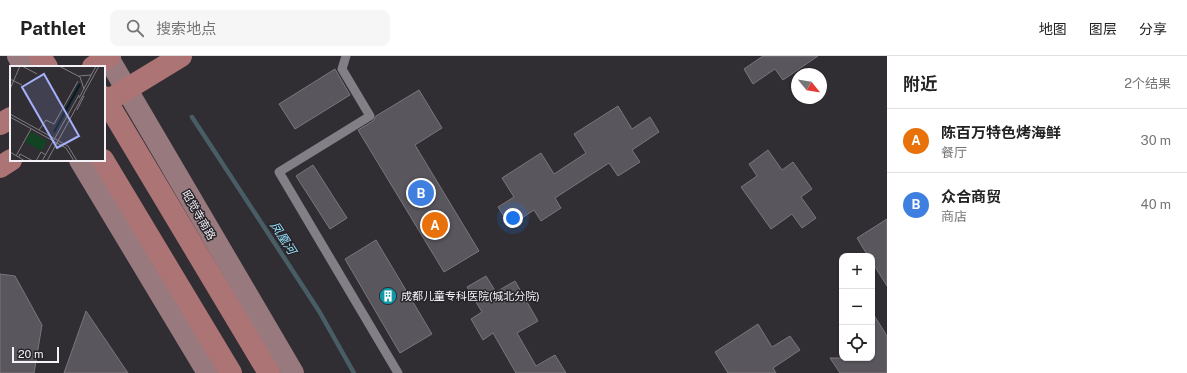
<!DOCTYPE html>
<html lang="zh">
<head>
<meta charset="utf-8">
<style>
  :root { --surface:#fff; --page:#f6f6f6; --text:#222; --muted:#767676; --line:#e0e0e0; --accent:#5d6284 }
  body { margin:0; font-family:"Public Sans","Noto Sans SC",sans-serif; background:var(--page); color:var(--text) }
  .controls { position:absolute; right:12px; bottom:12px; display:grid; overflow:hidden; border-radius:8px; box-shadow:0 1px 3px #0004 }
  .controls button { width:36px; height:36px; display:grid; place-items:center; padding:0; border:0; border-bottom:1px solid var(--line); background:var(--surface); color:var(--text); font:20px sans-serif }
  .compass { position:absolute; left:791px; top:12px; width:36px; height:36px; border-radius:50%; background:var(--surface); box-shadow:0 1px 3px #0004; rotate:120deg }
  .scale { position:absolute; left:12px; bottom:10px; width:47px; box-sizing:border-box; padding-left:4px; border:2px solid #f4f2f6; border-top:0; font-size:11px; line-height:14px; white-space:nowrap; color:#f4f2f6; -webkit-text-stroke:3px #262329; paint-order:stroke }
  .you { position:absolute; left:513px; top:162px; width:14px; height:14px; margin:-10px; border:3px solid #fff; border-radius:50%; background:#1a73e8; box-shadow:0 0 0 6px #1a73e833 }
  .badge { display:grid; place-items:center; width:26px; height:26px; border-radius:50%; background:var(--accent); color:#fff; font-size:13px; font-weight:700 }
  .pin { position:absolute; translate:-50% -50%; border:2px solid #fff; box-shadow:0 1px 4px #0006 }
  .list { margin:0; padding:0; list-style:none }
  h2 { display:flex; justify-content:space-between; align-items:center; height:52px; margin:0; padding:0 16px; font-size:17px }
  h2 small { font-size:13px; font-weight:400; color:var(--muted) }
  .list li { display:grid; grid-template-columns:26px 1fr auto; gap:12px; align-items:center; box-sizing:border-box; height:64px; padding:0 16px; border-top:1px solid var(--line) }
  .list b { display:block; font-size:15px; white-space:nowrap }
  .list p { margin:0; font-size:13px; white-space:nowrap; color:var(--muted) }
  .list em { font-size:13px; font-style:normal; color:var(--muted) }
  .icon { flex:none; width:22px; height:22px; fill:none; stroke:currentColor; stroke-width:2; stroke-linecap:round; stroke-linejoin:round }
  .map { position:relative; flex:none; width:887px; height:317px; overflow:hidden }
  header { display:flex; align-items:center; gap:24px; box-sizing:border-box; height:56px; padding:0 20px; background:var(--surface); border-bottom:1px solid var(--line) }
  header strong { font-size:19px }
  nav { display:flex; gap:22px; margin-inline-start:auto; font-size:14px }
  .search { width:280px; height:36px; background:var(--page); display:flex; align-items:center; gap:10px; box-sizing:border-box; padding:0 14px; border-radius:8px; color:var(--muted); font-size:15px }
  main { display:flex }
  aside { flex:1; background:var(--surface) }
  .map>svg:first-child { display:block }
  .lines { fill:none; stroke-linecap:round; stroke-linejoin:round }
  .stream { stroke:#495d65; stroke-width:4.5 }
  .building { fill:#5a565d; stroke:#7a767d }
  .lane { stroke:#827f86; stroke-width:9 }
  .secondary { stroke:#97797e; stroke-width:22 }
  .primary { stroke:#ac7475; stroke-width:22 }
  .labels { text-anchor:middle; stroke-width:3; stroke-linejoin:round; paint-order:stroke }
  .street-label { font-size:11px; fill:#f4f2f6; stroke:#262329 }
  .poi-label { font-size:11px; fill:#f4f2f6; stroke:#262329; text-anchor:start }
  .water-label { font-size:12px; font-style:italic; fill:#95e2fb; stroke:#262329 }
  .inset-river { fill:none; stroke:#001d27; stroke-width:2 }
  .inset-road { fill:none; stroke:#7e7c81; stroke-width:1 }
  .view { fill:#a6b1fc; fill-opacity:0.15; stroke:#a6b1fc; stroke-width:2 }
  .inset-edge { fill:none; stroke:#f4f2f6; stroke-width:2 }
</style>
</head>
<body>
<header>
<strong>Pathlet</strong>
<div class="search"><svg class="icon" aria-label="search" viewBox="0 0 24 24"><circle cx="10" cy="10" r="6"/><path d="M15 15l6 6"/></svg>搜索地点</div>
<nav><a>地图</a><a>图层</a><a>分享</a></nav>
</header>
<main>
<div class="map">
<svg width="887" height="317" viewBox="0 0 887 317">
  <rect width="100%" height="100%" fill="#302d33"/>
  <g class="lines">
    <!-- stream -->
    <polyline class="stream" points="192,61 319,255 354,317"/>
  </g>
  <!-- building -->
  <g class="building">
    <polygon points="763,0 818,0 783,24 775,13 753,28 744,13"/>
    <polygon points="335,13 350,39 295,73 279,48"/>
    <polygon points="419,34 442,72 415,89 479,195 444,216 358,74 373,65 376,60"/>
    <polygon points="618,50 632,73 650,61 659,76 632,94 640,106 618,120 609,107 555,142 561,152 541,165 534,154 510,170 498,151 514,141 502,122 541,97 554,118 586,97 574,78"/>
    <polygon points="768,94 782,114 793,106 812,133 801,141 816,162 802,172 792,158 771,173 741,131 757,120 749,108"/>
    <polygon points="313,109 347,162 330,173 296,120"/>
    <polygon points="887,163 887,230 872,206 872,200 868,200 857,182"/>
    <polygon points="376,184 432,278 400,297 345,203"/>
    <polygon points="0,218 15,220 42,269 34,317 0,317"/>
    <polygon points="486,220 496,236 515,225 538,265 517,277 536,310 555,299 566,317 516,317 493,277 483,284 471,263 482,256 467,231"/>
    <polygon points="86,255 128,317 64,317"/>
    <polygon points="872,256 887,280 887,317 840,317 830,302 872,302"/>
    <polygon points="758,268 772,291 790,280 800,294 773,312 776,317 728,317 715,296"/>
  </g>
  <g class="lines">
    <!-- lane -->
    <polyline class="lane" points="346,0 342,13 370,60 279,116 398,317"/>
    <!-- secondary -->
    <g class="secondary">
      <polyline points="18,0 24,11"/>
      <polyline points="107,0 293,317"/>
      <polyline points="80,104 208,317"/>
    </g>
    <!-- primary -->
    <g class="primary">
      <polyline points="40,0 47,11"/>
      <polyline points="93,11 110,0"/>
      <polyline points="104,41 269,317"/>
      <polyline points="104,47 181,0"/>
      <polyline points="0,68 11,62"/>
      <polyline points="103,104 231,317"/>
      <polyline points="0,111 11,104"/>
    </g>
  </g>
  <!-- icons -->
  <defs>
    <g id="building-disc" transform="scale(0.9)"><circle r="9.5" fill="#0f9aa8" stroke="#262329"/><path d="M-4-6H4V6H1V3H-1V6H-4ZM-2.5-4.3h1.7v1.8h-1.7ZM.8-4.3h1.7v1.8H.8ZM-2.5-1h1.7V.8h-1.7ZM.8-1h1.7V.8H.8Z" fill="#fff"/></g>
  </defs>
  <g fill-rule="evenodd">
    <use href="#building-disc" x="388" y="240"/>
  </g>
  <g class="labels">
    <!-- street labels -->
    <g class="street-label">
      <text transform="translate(199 159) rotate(60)" y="4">昭觉寺南路</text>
    </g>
    <!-- poi labels -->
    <g class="poi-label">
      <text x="401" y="244">成都儿童专科医院(城北分院)</text>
    </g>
    <!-- water labels -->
    <g class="water-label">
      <text transform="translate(283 182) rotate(57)" y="4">凤凰河</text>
    </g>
  </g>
  <!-- overview -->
  <g transform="translate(10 10)">
    <rect width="95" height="95" fill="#302d33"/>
    <path d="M 21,66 L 37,75 L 32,85 L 15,76 Z" fill="#124423"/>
    <path class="inset-river" d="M 44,66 L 70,18"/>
    <path class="inset-road" d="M 12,0 L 27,8M 49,0 L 70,11 L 74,23M 69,10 L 81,9M 0,13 L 12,19M 0,23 L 10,0M 69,32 L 86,0M 67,44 L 74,30M 0,48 L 58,80 L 67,95M 0,51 L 56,82 L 64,95M 29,64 L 36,54 L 44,58 L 68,15M 0,86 L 15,95M 6,90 L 21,63M 9,91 L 10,88 L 23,95M 26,95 L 31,86 L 36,89M 32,95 L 69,29M 37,95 L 89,0"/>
    <path class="view" d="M 34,8 L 69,70 L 47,82 L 12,21 Z"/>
    <rect width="95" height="95" class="inset-edge"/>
  </g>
</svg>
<div class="controls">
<button>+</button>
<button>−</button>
<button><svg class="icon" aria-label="locate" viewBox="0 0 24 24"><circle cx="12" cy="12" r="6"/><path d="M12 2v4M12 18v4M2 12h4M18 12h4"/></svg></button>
</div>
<svg class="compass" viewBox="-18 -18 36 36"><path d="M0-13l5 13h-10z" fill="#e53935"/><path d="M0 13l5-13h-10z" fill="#767676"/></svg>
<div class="scale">20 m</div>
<div class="you"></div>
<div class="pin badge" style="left:435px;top:169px;background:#e8710a">A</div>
<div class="pin badge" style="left:421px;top:137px;background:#3f7fe0">B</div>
</div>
<aside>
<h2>附近<small>2个结果</small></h2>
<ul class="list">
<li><span class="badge" style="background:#e8710a">A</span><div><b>陈百万特色烤海鲜</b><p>餐厅</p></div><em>30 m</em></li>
<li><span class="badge" style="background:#3f7fe0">B</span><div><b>众合商贸</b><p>商店</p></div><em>40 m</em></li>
</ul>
</aside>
</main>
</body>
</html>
